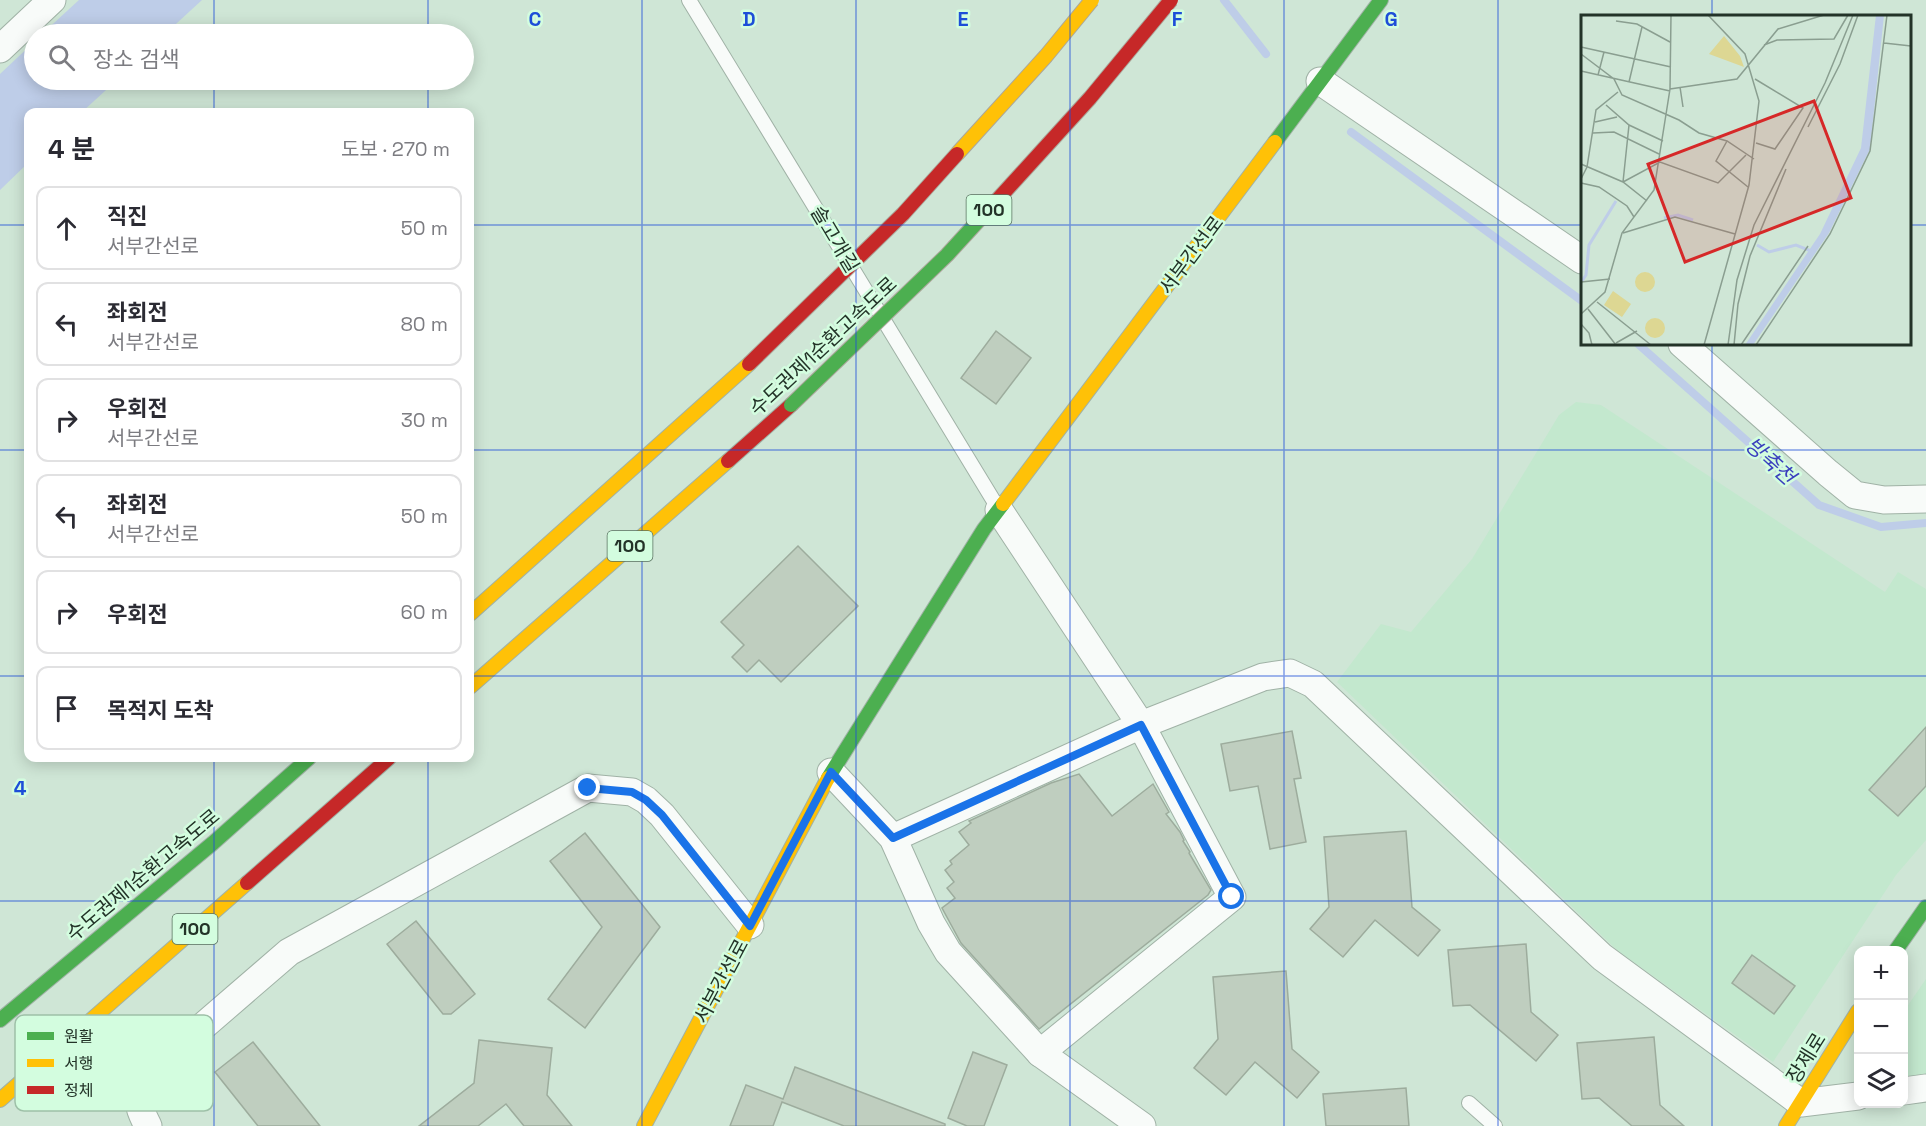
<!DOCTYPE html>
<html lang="ko">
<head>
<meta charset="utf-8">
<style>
  :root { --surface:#fff; --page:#f2f2f3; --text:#2b2b33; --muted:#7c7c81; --line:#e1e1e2 }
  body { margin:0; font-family:"Space Grotesk","Noto Sans KR",sans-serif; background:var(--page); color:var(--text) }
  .controls { position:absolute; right:18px; bottom:18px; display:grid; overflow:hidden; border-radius:12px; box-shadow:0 3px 15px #0003 }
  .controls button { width:54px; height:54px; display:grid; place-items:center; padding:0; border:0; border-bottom:2px solid var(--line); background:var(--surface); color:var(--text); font:30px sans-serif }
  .stop { position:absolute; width:18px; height:18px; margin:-14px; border:4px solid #1a73e8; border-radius:50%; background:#fff }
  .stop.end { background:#1a73e8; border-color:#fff; box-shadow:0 2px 6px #0008 }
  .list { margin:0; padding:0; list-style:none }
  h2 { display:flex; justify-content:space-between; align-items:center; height:78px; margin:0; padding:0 24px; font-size:26px }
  h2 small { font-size:20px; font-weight:400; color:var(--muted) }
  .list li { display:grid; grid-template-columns:39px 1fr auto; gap:18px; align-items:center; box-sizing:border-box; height:84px; margin:0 12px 12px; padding:0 12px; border:2px solid var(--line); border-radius:12px }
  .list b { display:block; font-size:22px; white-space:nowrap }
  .list p { margin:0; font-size:20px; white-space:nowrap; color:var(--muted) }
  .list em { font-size:20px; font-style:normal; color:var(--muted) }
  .icon { flex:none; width:33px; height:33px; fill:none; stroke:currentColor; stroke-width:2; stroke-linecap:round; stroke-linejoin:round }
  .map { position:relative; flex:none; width:1926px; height:1126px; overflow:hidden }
  .search { position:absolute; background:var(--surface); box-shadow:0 3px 15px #0003; left:24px; top:24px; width:450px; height:66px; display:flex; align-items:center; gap:15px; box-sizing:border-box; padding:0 21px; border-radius:33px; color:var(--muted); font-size:22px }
  .panel { position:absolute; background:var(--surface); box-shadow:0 3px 15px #0003; left:24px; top:108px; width:450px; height:654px; border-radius:12px }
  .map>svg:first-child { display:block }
  .built { fill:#c3e8ce }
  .water { fill:#becde8 }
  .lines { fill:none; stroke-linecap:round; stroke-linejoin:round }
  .stream { stroke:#becde8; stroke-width:8 }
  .building { fill:#bfcebf; stroke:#9dac9d; stroke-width:1.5 }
  .lane-casing { stroke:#a0b2a6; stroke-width:16 }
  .street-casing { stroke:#a0b2a6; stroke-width:29 }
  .fast-casing { stroke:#a0b2a6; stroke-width:16 }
  .slow-casing { stroke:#a0b2a6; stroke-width:16 }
  .jam-casing { stroke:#a0b2a6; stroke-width:16 }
  .lane { stroke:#f8fbf9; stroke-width:14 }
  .street { stroke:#f8fbf9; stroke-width:27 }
  .fast { stroke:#4caf50; stroke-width:14 }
  .slow { stroke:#ffc107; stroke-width:14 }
  .jam { stroke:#c62828; stroke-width:14 }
  .fast-bridge-casing { stroke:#aba79b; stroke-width:16; stroke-linecap:butt }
  .slow-bridge-casing { stroke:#aba79b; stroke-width:16; stroke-linecap:butt }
  .jam-bridge-casing { stroke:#aba79b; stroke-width:16; stroke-linecap:butt }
  .fast-bridge { stroke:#4caf50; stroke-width:14 }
  .slow-bridge { stroke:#ffc107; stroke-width:14 }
  .jam-bridge { stroke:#c62828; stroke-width:14 }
  .route { stroke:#1a73e8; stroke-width:8 }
  .grid { fill:none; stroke:#1d4ed8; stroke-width:1.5; stroke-opacity:0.55 }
  .labels { text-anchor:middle; stroke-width:5; stroke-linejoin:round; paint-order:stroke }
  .shield { fill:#d3fddf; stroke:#58705f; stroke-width:1.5 }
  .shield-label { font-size:18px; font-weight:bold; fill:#233328 }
  .street-label { font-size:20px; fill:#233328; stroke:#d3fddf }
  .water-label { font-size:21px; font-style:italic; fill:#3b40be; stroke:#d3fddf }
  .inset-river { fill:none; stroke:#becde8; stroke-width:3 }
  .inset-road { fill:none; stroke:#8a9e90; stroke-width:1.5 }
  .view { fill:#d62828; fill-opacity:0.15; stroke:#d62828; stroke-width:3 }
  .inset-edge { fill:none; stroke:#233328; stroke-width:3 }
  .key { fill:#d3fddf; stroke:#9ec0a8; stroke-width:1.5 }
  .key-label { font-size:16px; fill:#233328 }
  .grid-label { font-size:20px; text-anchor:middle; font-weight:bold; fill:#1d4ed8; stroke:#d3fddf; stroke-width:5; stroke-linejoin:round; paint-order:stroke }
</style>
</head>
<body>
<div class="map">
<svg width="1926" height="1126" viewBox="0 0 1926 1126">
  <rect width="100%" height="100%" fill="#cfe6d6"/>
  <!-- built -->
  <g class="built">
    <polygon points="1576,402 1601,405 1885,592 1898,572 1926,589 1926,840 1896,875 1773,1062 1617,950 1337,682 1381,624 1411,632 1472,559 1559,415"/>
    <polygon points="1926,979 1926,1076 1904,1079 1904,1011"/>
  </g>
  <!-- water -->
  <g class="water">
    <polygon points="79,0 202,0 165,34 42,34"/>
    <polygon points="34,42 34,80 117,80 82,112 28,112 28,163 0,190 0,74"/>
  </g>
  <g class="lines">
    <!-- stream -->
    <g class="stream">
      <polyline points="1224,0 1266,54"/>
      <polyline points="1351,132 1582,301"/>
      <polyline points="1638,344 1819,505 1881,527 1926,523"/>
    </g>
  </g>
  <!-- building -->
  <g class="building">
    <polygon points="996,331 1031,358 996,404 961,378"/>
    <polygon points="798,546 858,606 781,682 759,660 747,672 732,657 744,645 721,622"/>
    <polygon points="1926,727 1926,786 1898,816 1869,790"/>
    <polygon points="1292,731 1301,778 1294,779 1306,842 1270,849 1258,786 1230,791 1221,744"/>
    <polygon points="1079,774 1112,816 1153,784 1169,812 1166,814 1180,832 1184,840 1183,841 1190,852 1189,853 1211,890 1208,895 1039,1029 961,943 942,908 955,898 947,888 954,882 945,870 952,864 950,861 969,845 959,832 971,823 969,821 1051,783"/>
    <polygon points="1406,831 1412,907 1440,930 1418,956 1375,920 1343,957 1310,929 1329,907 1324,837"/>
    <polygon points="585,833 660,927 585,1028 548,999 602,927 550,861"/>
    <polygon points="416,921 475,994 451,1014 443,1014 387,944"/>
    <polygon points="1526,944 1531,1012 1558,1035 1536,1061 1470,1005 1453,1006 1448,950"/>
    <polygon points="1752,955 1795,986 1774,1014 1732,983"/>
    <polygon points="1286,971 1292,1049 1319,1072 1297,1098 1255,1062 1226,1095 1194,1068 1218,1039 1213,977"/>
    <polygon points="1654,1037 1660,1105 1684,1126 1632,1126 1599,1098 1582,1099 1577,1043"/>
    <polygon points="479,1040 552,1048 547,1095 572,1126 524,1126 506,1104 478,1126 419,1126 474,1083"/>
    <polygon points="253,1042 320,1126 258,1126 215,1072"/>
    <polygon points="973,1052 1007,1065 984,1126 967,1126 948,1118"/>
    <polygon points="795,1067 945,1124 945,1126 844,1126 782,1102 773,1126 730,1126 746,1085 783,1099"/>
    <polygon points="1406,1088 1409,1126 1326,1126 1323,1094"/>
  </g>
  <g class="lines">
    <!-- lane casing -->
    <g class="lane-casing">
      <g id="lane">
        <polyline points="689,0 998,508"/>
        <polyline points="1469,1103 1495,1126"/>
      </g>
    </g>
    <!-- street casing -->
    <g class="street-casing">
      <g id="street">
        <polyline points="0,49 52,0"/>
        <polyline points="1320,81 1582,260"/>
        <polyline points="1682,344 1828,473 1855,495 1884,500 1926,499"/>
        <polyline points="999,510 1141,725 1232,897 1040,1053"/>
        <polyline points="831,772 893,838 931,923 948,952 1040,1053 1142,1126"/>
        <polyline points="893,838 1141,725 1263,677 1290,673 1313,684 1602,957 1801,1103 1858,1096"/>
        <polyline points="1904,1091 1926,1088"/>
        <path d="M 148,1126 C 135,1101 136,1095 150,1072 L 289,952 L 588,788 L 632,792 L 646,800 L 662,815 L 750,925"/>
      </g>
    </g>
    <!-- fast casing -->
    <g class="fast-casing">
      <g id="fast">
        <polyline points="1275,142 1381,0"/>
        <polyline points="828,778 984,529 1003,504"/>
        <polyline points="1896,950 1926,907"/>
        <polyline points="0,1020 213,843 309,758"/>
      </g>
    </g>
    <!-- slow casing -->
    <g class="slow-casing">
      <g id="slow">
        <polyline points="1003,504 1275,142"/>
        <polyline points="470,614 749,364"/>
        <polyline points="470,687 728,461"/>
        <polyline points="0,1100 247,883"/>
        <polyline points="644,1126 828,778"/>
        <polyline points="1786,1126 1858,1011"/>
      </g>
    </g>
    <!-- jam casing -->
    <g class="jam-casing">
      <g id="jam">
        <polyline points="728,461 791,405"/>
        <polyline points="247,883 389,758"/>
      </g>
    </g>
    <!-- lane -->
    <use href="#lane" class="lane"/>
    <!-- street -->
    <use href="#street" class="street"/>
    <!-- fast -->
    <use href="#fast" class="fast"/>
    <!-- slow -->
    <use href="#slow" class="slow"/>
    <!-- jam -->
    <use href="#jam" class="jam"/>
    <!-- fast-bridge casing -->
    <g class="fast-bridge-casing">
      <polyline id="fast-bridge" points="791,405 947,255 990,208"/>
    </g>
    <!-- slow-bridge casing -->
    <g class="slow-bridge-casing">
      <polyline id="slow-bridge" points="957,154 1046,56 1092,0"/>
    </g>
    <!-- jam-bridge casing -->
    <g class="jam-bridge-casing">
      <g id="jam-bridge">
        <polyline points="990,208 1090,98 1171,0"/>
        <polyline points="749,364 903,214 957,154"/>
      </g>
    </g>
    <!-- fast-bridge -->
    <use href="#fast-bridge" class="fast-bridge"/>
    <!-- slow-bridge -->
    <use href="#slow-bridge" class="slow-bridge"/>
    <!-- jam-bridge -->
    <use href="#jam-bridge" class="jam-bridge"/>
  </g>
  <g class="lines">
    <!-- route -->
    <polyline class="route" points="588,788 632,792 646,800 662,815 750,926 831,772 893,838 1141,725 1232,897"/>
  </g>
  <!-- grid -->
  <path class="grid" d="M 214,0 L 214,34M 428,0 L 428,34M 642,0 L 642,1126M 856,0 L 856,1126M 1070,0 L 1070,1126M 1284,0 L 1284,1126M 1498,0 L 1498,1126M 1712,0 L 1712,16M 214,80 L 214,112M 428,80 L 428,112M 0,225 L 28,225M 470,225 L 1582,225M 1910,225 L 1926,225M 1712,344 L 1712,1126M 0,450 L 28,450M 470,450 L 1926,450M 0,676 L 28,676M 470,676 L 1926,676M 214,758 L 214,1126M 428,758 L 428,1126M 0,901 L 1926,901"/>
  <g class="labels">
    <!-- shield labels -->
    <g class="shield">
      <rect x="966.5" y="195" width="45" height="30" rx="4.5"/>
      <rect x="607.5" y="531" width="45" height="30" rx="4.5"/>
      <rect x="172.5" y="914" width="45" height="30" rx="4.5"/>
    </g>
    <g class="shield-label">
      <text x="989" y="216">100</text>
      <text x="630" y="552">100</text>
      <text x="195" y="935">100</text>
    </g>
    <!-- street labels -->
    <g class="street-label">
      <text transform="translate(835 239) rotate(59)" y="7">솔고개길</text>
      <text transform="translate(1191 255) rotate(-53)" y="7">서부간선로</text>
      <text transform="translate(823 346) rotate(-43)" y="7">수도권제1순환고속도로</text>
      <text transform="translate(143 875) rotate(-40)" y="7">수도권제1순환고속도로</text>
      <text transform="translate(721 981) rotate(-62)" y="7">서부간선로</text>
      <text transform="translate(1806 1058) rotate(-58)" y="7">장제로</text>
    </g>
    <!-- water labels -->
    <g class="water-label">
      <text transform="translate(1770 461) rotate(42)" y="7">방축천</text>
    </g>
  </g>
  <!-- overview -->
  <g transform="translate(1581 15)">
    <rect width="330" height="330" fill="#cfe6d6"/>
    <path d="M 143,21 L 159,41 L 163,52 L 128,39 ZM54 267a10 10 0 1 1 20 0a10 10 0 1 1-20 0ZM 32,276 L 50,289 L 41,302 L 23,290 ZM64 313a10 10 0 1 1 20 0a10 10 0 1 1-20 0Z" fill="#ddd793"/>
    <path d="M 295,0 L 303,0 L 289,134 L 248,218 L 172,330 L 164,330 L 239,219 L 280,133 Z" fill="#becde8"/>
    <path class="inset-river" d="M 83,203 L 97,200 L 112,205M 176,230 L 188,237 L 215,230 L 230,236M 1,266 L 5,260 L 8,230 L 35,186"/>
    <path class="inset-road" d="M 35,6 L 56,9 L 89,27M 303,28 L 330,31M 183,30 L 196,25 L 253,24 L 267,0M 0,32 L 90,52M 0,39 L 33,64 L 41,80 L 98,105 L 118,118 L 146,126 L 173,144M 0,56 L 89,76M 17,60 L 23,37M 174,64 L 222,93 L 194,134 L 175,128M 48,67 L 61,12M 99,72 L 102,92M 89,74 L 156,64 L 197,14 L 243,0M 25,90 L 48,110 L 82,126M 14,107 L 36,102M 227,112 L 259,49 L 277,0M 12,118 L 33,117 L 78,139M 146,126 L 135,146 L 167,172M 0,149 L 42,167 L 66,186M 0,164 L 6,152 L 15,95 L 37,77M 42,167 L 79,147 L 137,168 L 165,140M 42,167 L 48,110M 0,168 L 18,172 L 46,191 L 53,202M 42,218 L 94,202 L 154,219M 0,267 L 29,264M 16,287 L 70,330M 7,294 L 35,330M 0,299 L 24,277 L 41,218 L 73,175 L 89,74 L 90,0M 0,309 L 8,318 L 11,330M 35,328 L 56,316M 123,330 L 168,170 L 178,86 L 164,39 L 127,0M 147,330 L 156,265 L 173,210 L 244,68 L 272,0M 153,330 L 157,289 L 169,241 L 205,154M 160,330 L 227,231M 175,330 L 249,219 L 289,136 L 306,0"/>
    <path class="view" d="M 233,86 L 270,183 L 104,247 L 67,149 Z"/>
    <rect width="330" height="330" class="inset-edge"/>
  </g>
  <!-- legend -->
  <rect x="15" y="1015" width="198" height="96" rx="9" class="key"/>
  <rect x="27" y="1032" width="27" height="8" fill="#4caf50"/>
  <rect x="27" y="1059" width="27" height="8" fill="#ffc107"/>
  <rect x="27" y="1086" width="27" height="8" fill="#c62828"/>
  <g class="key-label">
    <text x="64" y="1042">원활</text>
    <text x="64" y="1069">서행</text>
    <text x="64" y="1096">정체</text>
  </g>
  <g class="grid-label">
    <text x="535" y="26">C</text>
    <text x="749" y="26">D</text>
    <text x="963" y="26">E</text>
    <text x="1177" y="26">F</text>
    <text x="1391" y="26">G</text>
    <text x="20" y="795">4</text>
  </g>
</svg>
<div class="controls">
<button>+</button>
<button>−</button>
<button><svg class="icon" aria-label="layers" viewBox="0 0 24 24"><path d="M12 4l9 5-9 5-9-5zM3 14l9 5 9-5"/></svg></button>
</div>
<div class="stop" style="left:1232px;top:897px"></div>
<div class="stop end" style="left:588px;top:788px"></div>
<div class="search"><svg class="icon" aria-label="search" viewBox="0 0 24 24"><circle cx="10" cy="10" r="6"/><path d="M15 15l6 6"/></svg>장소 검색</div>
<section class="panel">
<h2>4 분<small>도보 · 270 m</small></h2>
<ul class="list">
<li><svg class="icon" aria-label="ahead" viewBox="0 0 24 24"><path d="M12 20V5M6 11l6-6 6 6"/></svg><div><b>직진</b><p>서부간선로</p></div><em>50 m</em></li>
<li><svg class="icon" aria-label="left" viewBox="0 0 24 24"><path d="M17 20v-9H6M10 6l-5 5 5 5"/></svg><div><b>좌회전</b><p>서부간선로</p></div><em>80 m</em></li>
<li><svg class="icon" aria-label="right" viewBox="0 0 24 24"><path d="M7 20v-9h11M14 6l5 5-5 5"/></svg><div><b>우회전</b><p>서부간선로</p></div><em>30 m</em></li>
<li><svg class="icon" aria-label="left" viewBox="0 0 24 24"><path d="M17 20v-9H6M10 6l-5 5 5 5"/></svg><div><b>좌회전</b><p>서부간선로</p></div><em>50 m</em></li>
<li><svg class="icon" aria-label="right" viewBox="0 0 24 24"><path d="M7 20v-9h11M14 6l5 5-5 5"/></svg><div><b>우회전</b></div><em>60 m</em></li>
<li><svg class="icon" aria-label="arrive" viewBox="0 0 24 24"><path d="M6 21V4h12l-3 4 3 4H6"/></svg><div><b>목적지 도착</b></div></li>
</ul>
</section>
</div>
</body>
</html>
